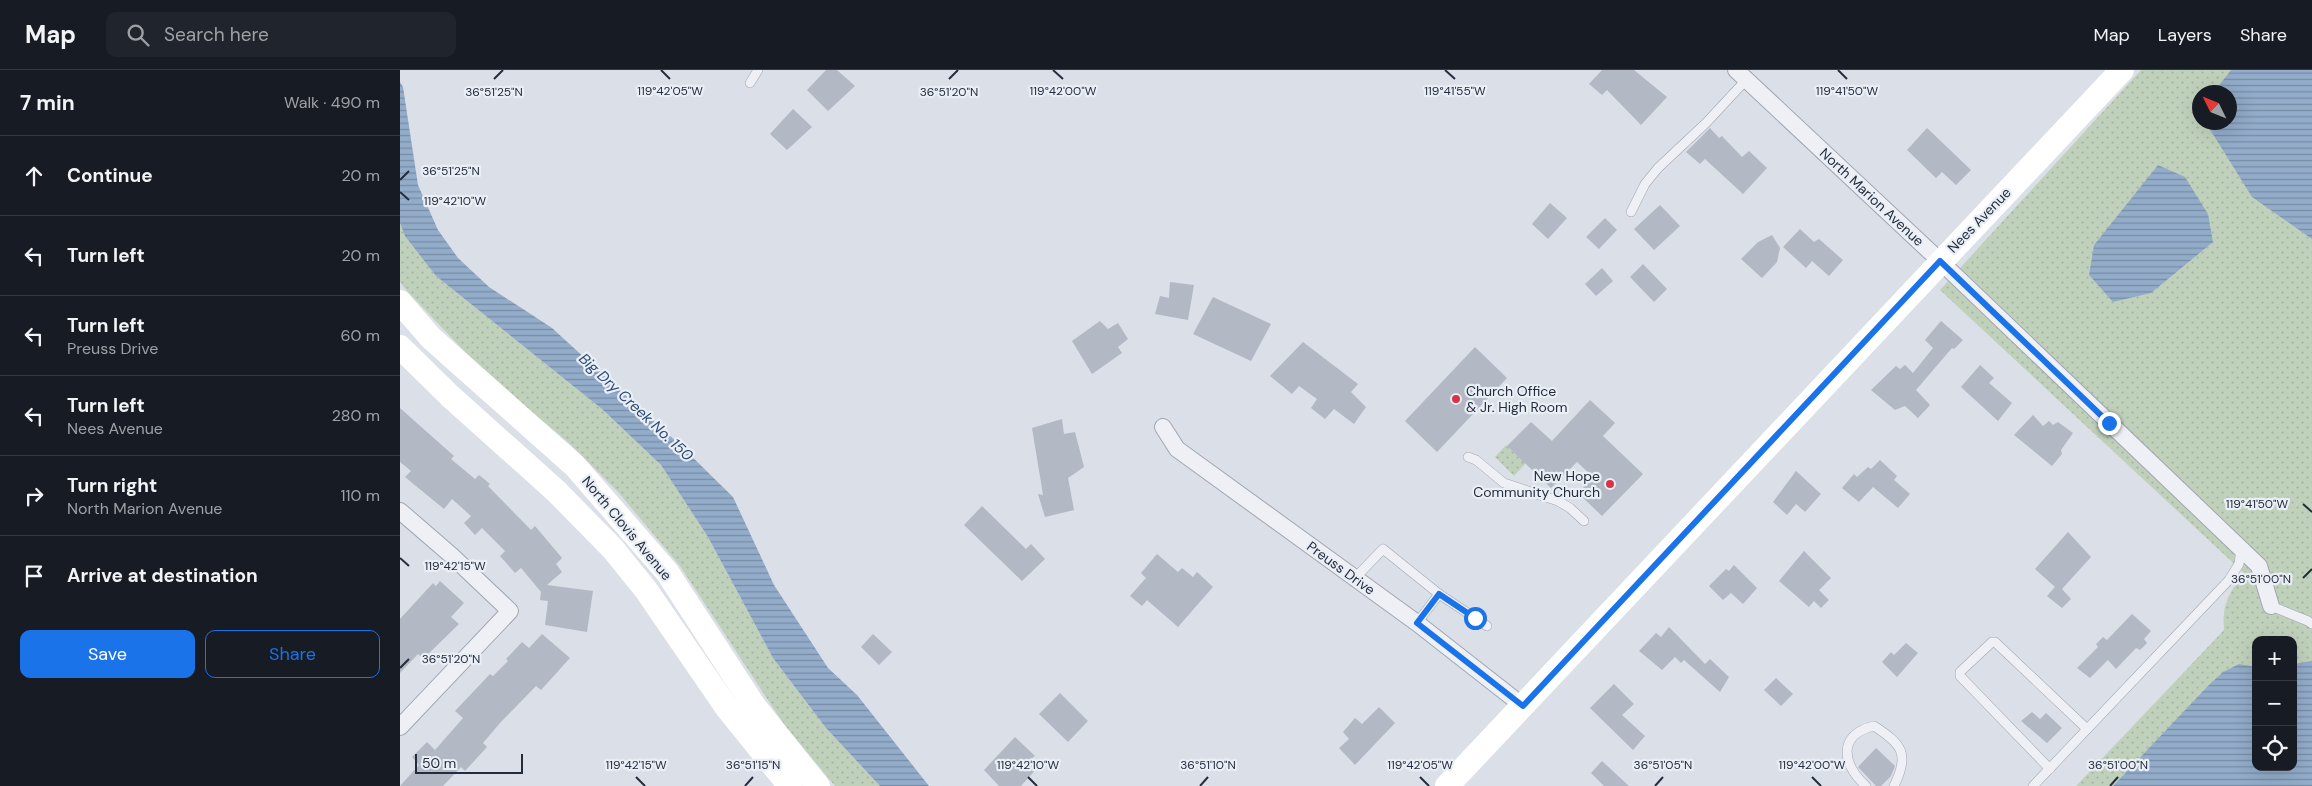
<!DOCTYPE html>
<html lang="en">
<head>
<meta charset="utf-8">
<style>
  :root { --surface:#171b24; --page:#20242c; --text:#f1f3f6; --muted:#9ea1a6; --line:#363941; --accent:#1a73e8 }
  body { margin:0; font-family:"DM Sans",sans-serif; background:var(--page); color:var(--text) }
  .controls { position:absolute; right:15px; bottom:15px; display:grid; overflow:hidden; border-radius:10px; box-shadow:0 5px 20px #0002 }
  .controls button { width:45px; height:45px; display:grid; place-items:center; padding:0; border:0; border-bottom:1px solid var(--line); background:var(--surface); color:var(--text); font:25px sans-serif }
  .compass { position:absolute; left:1792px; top:15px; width:45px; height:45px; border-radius:50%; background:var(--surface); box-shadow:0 5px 20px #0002; rotate:313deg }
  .scale { position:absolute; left:15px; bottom:12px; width:108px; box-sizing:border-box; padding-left:5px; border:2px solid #242d3e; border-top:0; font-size:14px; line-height:18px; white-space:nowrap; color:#242d3e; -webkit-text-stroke:4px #eaeef5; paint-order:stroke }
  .stop { position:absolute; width:15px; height:15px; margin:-11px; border:4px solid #1a73e8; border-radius:50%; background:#fff }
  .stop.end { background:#1a73e8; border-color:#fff; box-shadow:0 1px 5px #0008 }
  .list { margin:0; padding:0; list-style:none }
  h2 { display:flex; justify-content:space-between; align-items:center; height:65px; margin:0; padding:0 20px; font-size:21px }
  h2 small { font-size:16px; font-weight:400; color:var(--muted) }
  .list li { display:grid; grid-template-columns:32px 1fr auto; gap:15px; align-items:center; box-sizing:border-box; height:80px; padding:0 20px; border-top:1px solid var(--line) }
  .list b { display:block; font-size:19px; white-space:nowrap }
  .list p { margin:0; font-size:16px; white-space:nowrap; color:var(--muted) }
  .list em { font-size:16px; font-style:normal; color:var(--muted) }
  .actions { display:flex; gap:10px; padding:15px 20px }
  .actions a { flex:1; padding:11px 0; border:1px solid var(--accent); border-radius:10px; text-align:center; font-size:18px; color:var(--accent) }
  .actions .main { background:var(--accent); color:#fff }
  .icon { flex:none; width:28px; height:28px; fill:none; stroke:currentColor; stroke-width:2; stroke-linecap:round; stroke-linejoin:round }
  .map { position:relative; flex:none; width:1912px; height:716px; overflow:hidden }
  header { display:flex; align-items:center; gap:30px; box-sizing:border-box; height:70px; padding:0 25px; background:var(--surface); border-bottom:1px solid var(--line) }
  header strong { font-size:24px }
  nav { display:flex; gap:28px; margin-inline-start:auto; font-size:18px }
  .search { width:350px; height:45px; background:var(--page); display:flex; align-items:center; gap:12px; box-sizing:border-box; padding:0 18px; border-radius:10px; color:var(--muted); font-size:19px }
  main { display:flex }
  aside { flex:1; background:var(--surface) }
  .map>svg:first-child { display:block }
  .green { fill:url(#green-dots); fill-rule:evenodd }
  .water { fill:url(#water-rules) }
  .building { fill:#b2b8c4 }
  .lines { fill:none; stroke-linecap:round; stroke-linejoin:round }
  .service-casing { stroke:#a0a6b1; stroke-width:10 }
  .minor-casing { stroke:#a0a6b1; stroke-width:18 }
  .service { stroke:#eef0f5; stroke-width:9 }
  .minor { stroke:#eef0f5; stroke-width:16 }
  .secondary { stroke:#fff; stroke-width:24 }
  .route { stroke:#1a73e8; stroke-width:6 }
  .ticks { fill:none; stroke:#242d3e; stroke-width:2 }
  .poi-dot { fill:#d83448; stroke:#eaeef5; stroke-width:2 }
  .labels { text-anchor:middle; stroke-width:4.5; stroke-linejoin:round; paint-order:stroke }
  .street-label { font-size:14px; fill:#242d3e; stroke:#eaeef5 }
  .poi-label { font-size:14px; fill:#242d3e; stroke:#eaeef5; text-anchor:start }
  .water-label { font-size:15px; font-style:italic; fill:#2b4a74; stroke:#eaeef5 }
  .ticks-label { font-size:12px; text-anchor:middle; fill:#242d3e; stroke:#eaeef5; stroke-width:4.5; stroke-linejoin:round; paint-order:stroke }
</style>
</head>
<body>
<header>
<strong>Map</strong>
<div class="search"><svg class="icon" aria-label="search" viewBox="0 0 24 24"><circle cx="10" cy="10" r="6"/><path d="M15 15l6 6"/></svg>Search here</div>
<nav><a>Map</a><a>Layers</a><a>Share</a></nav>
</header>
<main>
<aside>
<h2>7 min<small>Walk · 490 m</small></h2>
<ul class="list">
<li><svg class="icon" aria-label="ahead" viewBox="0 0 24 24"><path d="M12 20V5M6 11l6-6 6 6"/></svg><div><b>Continue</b></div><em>20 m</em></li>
<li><svg class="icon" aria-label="left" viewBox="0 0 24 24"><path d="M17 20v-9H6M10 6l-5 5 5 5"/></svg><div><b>Turn left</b></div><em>20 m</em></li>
<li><svg class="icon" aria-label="left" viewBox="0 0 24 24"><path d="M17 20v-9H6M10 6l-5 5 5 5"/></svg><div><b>Turn left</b><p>Preuss Drive</p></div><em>60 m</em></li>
<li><svg class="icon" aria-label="left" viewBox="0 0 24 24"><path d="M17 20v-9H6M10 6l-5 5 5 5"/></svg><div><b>Turn left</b><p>Nees Avenue</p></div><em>280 m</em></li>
<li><svg class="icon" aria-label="right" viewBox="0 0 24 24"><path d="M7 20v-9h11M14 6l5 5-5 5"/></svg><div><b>Turn right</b><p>North Marion Avenue</p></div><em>110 m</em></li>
<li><svg class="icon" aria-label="arrive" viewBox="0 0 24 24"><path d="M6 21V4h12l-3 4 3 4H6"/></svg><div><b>Arrive at destination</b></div></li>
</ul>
<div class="actions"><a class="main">Save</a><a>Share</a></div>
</aside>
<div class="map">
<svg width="1912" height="716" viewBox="0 0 1912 716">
  <defs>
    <pattern id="green-dots" width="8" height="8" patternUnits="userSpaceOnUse" patternTransform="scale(1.25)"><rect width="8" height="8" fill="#c0d1bb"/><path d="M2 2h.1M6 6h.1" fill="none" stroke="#a5b4a2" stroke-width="1.8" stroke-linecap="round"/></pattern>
    <pattern id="water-rules" width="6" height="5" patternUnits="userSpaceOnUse" patternTransform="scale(1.25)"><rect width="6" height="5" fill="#92acca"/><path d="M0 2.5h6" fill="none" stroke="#778ca5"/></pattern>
  </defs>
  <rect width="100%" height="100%" fill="#dbdfe7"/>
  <!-- green -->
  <g class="green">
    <path d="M 1741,0 L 1912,0 L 1912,716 L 1676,716 L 1824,560 C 1822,533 1829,524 1844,503 L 1540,220 ZM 1800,22 L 1830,22 L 1830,52 L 1800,52 ZM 1856,570 L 1893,570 L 1893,697 L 1856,697 Z"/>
    <polygon points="0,153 6,166 36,206 202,339 261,395 308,467 373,588 426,658 480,716 435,716 385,656 280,496 218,422 169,373 88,306 7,221 0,212"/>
    <polygon points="1106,375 1126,393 1114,406 1095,387"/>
  </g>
  <!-- water -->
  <g class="water">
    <polygon points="1831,0 1912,0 1912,169 1852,127 1806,53 1830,52 1830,22 1814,22"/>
    <polygon points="0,12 3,17 18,115 38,160 58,188 89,217 152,258 280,375 333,427 374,515 428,598 457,625 529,716 480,716 426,658 373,588 308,467 261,395 202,339 36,206 5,166 0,153"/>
    <polygon points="1758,95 1785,107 1808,144 1813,172 1751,223 1713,232 1689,205 1694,175"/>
    <polygon points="1912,591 1912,716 1713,716 1808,616 1823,602 1839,594 1856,597 1856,697 1893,697 1893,594"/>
  </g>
  <!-- building -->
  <g class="building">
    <polygon points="426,0 437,0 455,16 428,41 407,20"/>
    <polygon points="1202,0 1234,0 1267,27 1241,55 1207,20 1202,25 1189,14"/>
    <polygon points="393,39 412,57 387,80 370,64"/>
    <polygon points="1310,58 1319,68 1322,66 1342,87 1349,81 1367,98 1343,124 1305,89 1300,94 1286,82"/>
    <polygon points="1527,58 1571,100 1556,115 1542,102 1536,108 1507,80"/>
    <polygon points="1150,133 1167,148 1148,169 1132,154"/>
    <polygon points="1260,135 1280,156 1254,180 1234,159"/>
    <polygon points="1205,148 1217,160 1199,179 1186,167"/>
    <polygon points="1400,159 1414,172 1419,169 1443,190 1429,206 1412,191 1406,198 1383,177"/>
    <polygon points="1372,165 1380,178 1377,192 1362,208 1341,189 1358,172"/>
    <polygon points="1243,194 1267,219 1254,232 1230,207"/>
    <polygon points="1202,198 1213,211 1196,226 1185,214"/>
    <polygon points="770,212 794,215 788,250 755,244 760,226 769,228"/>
    <polygon points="813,227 871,254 851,291 793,264"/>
    <polygon points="700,251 708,259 718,253 728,269 718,277 722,283 692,304 672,271"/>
    <polygon points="1541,251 1563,270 1554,279 1552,278 1516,320 1530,335 1518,348 1505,336 1495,340 1471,320 1496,296 1500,299 1505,295 1513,303 1533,278 1525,270"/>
    <polygon points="903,272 958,314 951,322 966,337 954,354 934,339 925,349 911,338 917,329 899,316 892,324 870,306"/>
    <polygon points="1075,277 1107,308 1037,382 1005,351"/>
    <polygon points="1580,295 1594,308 1589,313 1612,333 1598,351 1561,317"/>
    <polygon points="1190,330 1215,353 1203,366 1243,404 1202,446 1178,423 1193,407 1177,392 1151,418 1107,376 1131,352 1152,371"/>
    <polygon points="0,338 54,386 51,389 75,409 79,405 90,414 88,416 131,460 135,456 162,488 156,494 162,502 147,515 193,521 187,562 145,555 148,531 140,530 141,522 121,498 115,503 100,486 105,481 82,458 75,465 64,453 71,446 52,429 44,439 5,407 11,401 0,392"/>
    <polygon points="1633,345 1643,356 1649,351 1653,355 1658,352 1673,363 1661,380 1662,384 1652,396 1614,365"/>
    <polygon points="662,349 664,364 675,362 684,397 668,408 674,440 645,447 638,424 643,425 632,358"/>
    <polygon points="1480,390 1497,406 1494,410 1510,424 1498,438 1473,417 1459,432 1442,418 1454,404 1457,407 1468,397 1471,399"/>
    <polygon points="1396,401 1421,424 1405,442 1396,434 1387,445 1373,432"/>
    <polygon points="582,436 626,479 631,474 645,489 622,511 564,455"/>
    <polygon points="1668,462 1691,487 1662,519 1671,529 1662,538 1647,526 1655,517 1635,499"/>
    <polygon points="1404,481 1431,508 1419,520 1429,530 1421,538 1414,531 1409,537 1379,511"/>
    <polygon points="757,484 778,502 782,498 793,507 797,502 813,517 778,557 747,530 742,536 730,526 746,508 741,503"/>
    <polygon points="1334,495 1357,518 1343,534 1331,523 1323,530 1309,516 1326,499 1329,501"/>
    <polygon points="40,511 64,533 51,547 59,554 23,589 18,584 0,603 0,549 33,513 36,516"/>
    <polygon points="1732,544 1751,561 1744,569 1747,573 1740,580 1736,578 1716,599 1708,590 1690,608 1677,598 1698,577 1696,574 1703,567 1707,570"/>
    <polygon points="1269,557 1305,594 1310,589 1329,607 1320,622 1284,590 1281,593 1275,587 1262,600 1239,581 1256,563 1261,567"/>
    <polygon points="142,564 170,588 141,620 136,616 100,653 83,673 87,677 65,701 61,697 43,716 0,716 19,695 12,687 27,672 35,680 63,648 55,641 90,604 93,606 108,591 106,589 122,572 129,578"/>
    <polygon points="473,564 492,582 479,595 461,577"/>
    <polygon points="1506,573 1518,583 1497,607 1482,592 1491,582 1494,585"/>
    <polygon points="1376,608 1393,624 1381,636 1364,620"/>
    <polygon points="1214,614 1234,634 1222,645 1245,666 1233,680 1190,638"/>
    <polygon points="660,623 688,651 668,672 639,644"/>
    <polygon points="979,637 995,653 955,695 939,678 949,669 943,662 955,648 962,654"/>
    <polygon points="1632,642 1640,649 1646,643 1662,658 1647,673 1621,651"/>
    <polygon points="615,667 635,686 631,689 639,696 621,716 599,716 584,700"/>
    <polygon points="1476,678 1495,696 1491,706 1481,716 1476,716 1458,697"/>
    <polygon points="1202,691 1229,716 1204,716 1191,703"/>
  </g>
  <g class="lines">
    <!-- service casing -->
    <g class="service-casing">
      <g id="service">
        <polyline points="350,13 358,0"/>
        <polyline points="1231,142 1245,114 1258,98 1306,53 1346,10"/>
        <polyline points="1068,387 1076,390 1104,413 1158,431 1170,438 1184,451"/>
        <polyline points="955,508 983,479 1039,524 1087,556"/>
        <polyline points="1871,536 1908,551 1912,554"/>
        <polyline points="1017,553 1039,524"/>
        <polyline points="1650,699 1560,606 1560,602 1592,572 1595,572 1687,659"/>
        <path d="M 1466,716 C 1443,695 1436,665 1474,656 C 1502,674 1510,684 1494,716"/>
        <polyline points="1633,716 1829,510 1839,494 1841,479"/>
      </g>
    </g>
    <!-- minor casing -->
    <g class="minor-casing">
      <g id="minor">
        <polyline points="1336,0 1540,191 1859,496 1871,536"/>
        <polyline points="763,357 777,379 1017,553 1123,636"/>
        <polyline points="0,441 51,485 110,541 0,657"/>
      </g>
    </g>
    <!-- service -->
    <use href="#service" class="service"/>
    <!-- minor -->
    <use href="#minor" class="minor"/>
    <!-- secondary -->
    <g class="secondary">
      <polyline points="0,232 31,268 175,396 267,502 354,636 418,716"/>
      <polyline points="0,277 50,326 156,421 213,479 246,520 327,638 390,716"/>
      <polyline points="1047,716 1722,0"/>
    </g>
  </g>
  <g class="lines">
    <!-- route -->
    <polyline class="route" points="1075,548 1039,524 1017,553 1123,636 1540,191 1709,353"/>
  </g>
  <!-- ticks -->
  <path class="ticks" d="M 261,0 L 270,9M 653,0 L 663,9M 1045,0 L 1055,9M 1438,0 L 1447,9M 94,9 L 103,0M 549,9 L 558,0M 0,110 L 9,101M 0,122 L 9,130M 1903,434 L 1912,442M 0,488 L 9,496M 1903,508 L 1912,499M 0,598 L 9,589M 236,707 L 245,716M 628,707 L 637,716M 1020,707 L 1029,716M 1412,707 L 1421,716M 345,716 L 353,707M 800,716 L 808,707M 1255,716 L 1263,707M 1710,716 L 1718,707"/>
  <!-- markers -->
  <g class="poi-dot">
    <circle cx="1056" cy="329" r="5"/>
    <circle cx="1210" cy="414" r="5"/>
  </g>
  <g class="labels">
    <!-- street labels -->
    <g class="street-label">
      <text transform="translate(1472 127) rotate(43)" y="5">North Marion Avenue</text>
      <text transform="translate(1579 150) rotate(-46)" y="5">Nees Avenue</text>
      <text transform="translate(227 458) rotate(50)" y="5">North Clovis Avenue</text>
      <text transform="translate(941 498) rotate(36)" y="5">Preuss Drive</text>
    </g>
    <!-- poi labels -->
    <g class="poi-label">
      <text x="1066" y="326">Church Office<tspan x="1066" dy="16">&amp; Jr. High Room</tspan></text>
      <text x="1200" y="411" text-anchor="end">New Hope<tspan x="1200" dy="16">Community Church</tspan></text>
    </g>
    <!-- water labels -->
    <g class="water-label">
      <text transform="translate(236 337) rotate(43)" y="5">Big Dry Creek No. 150</text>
    </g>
  </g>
  <g class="ticks-label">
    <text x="270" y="25">119°42'05"W</text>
    <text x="663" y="25">119°42'00"W</text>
    <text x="1055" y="25">119°41'55"W</text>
    <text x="1447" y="25">119°41'50"W</text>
    <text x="94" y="26">36°51'25"N</text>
    <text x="549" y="26">36°51'20"N</text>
    <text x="51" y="105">36°51'25"N</text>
    <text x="55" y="135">119°42'10"W</text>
    <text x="1857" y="438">119°41'50"W</text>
    <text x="55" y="500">119°42'15"W</text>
    <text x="1861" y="513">36°51'00"N</text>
    <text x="51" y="593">36°51'20"N</text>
    <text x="353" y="699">36°51'15"N</text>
    <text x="808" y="699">36°51'10"N</text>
    <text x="1263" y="699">36°51'05"N</text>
    <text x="1718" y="699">36°51'00"N</text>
    <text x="236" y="699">119°42'15"W</text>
    <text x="628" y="699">119°42'10"W</text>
    <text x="1020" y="699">119°42'05"W</text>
    <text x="1412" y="699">119°42'00"W</text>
  </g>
</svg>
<div class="controls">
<button>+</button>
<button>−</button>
<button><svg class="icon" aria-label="locate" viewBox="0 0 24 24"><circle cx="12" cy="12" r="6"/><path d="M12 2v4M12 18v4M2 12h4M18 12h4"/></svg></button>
</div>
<svg class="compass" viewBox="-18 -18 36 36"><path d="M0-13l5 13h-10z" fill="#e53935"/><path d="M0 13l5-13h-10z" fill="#9ea1a6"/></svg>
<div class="scale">50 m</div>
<div class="stop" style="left:1075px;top:548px"></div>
<div class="stop end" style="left:1709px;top:353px"></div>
</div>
</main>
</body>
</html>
